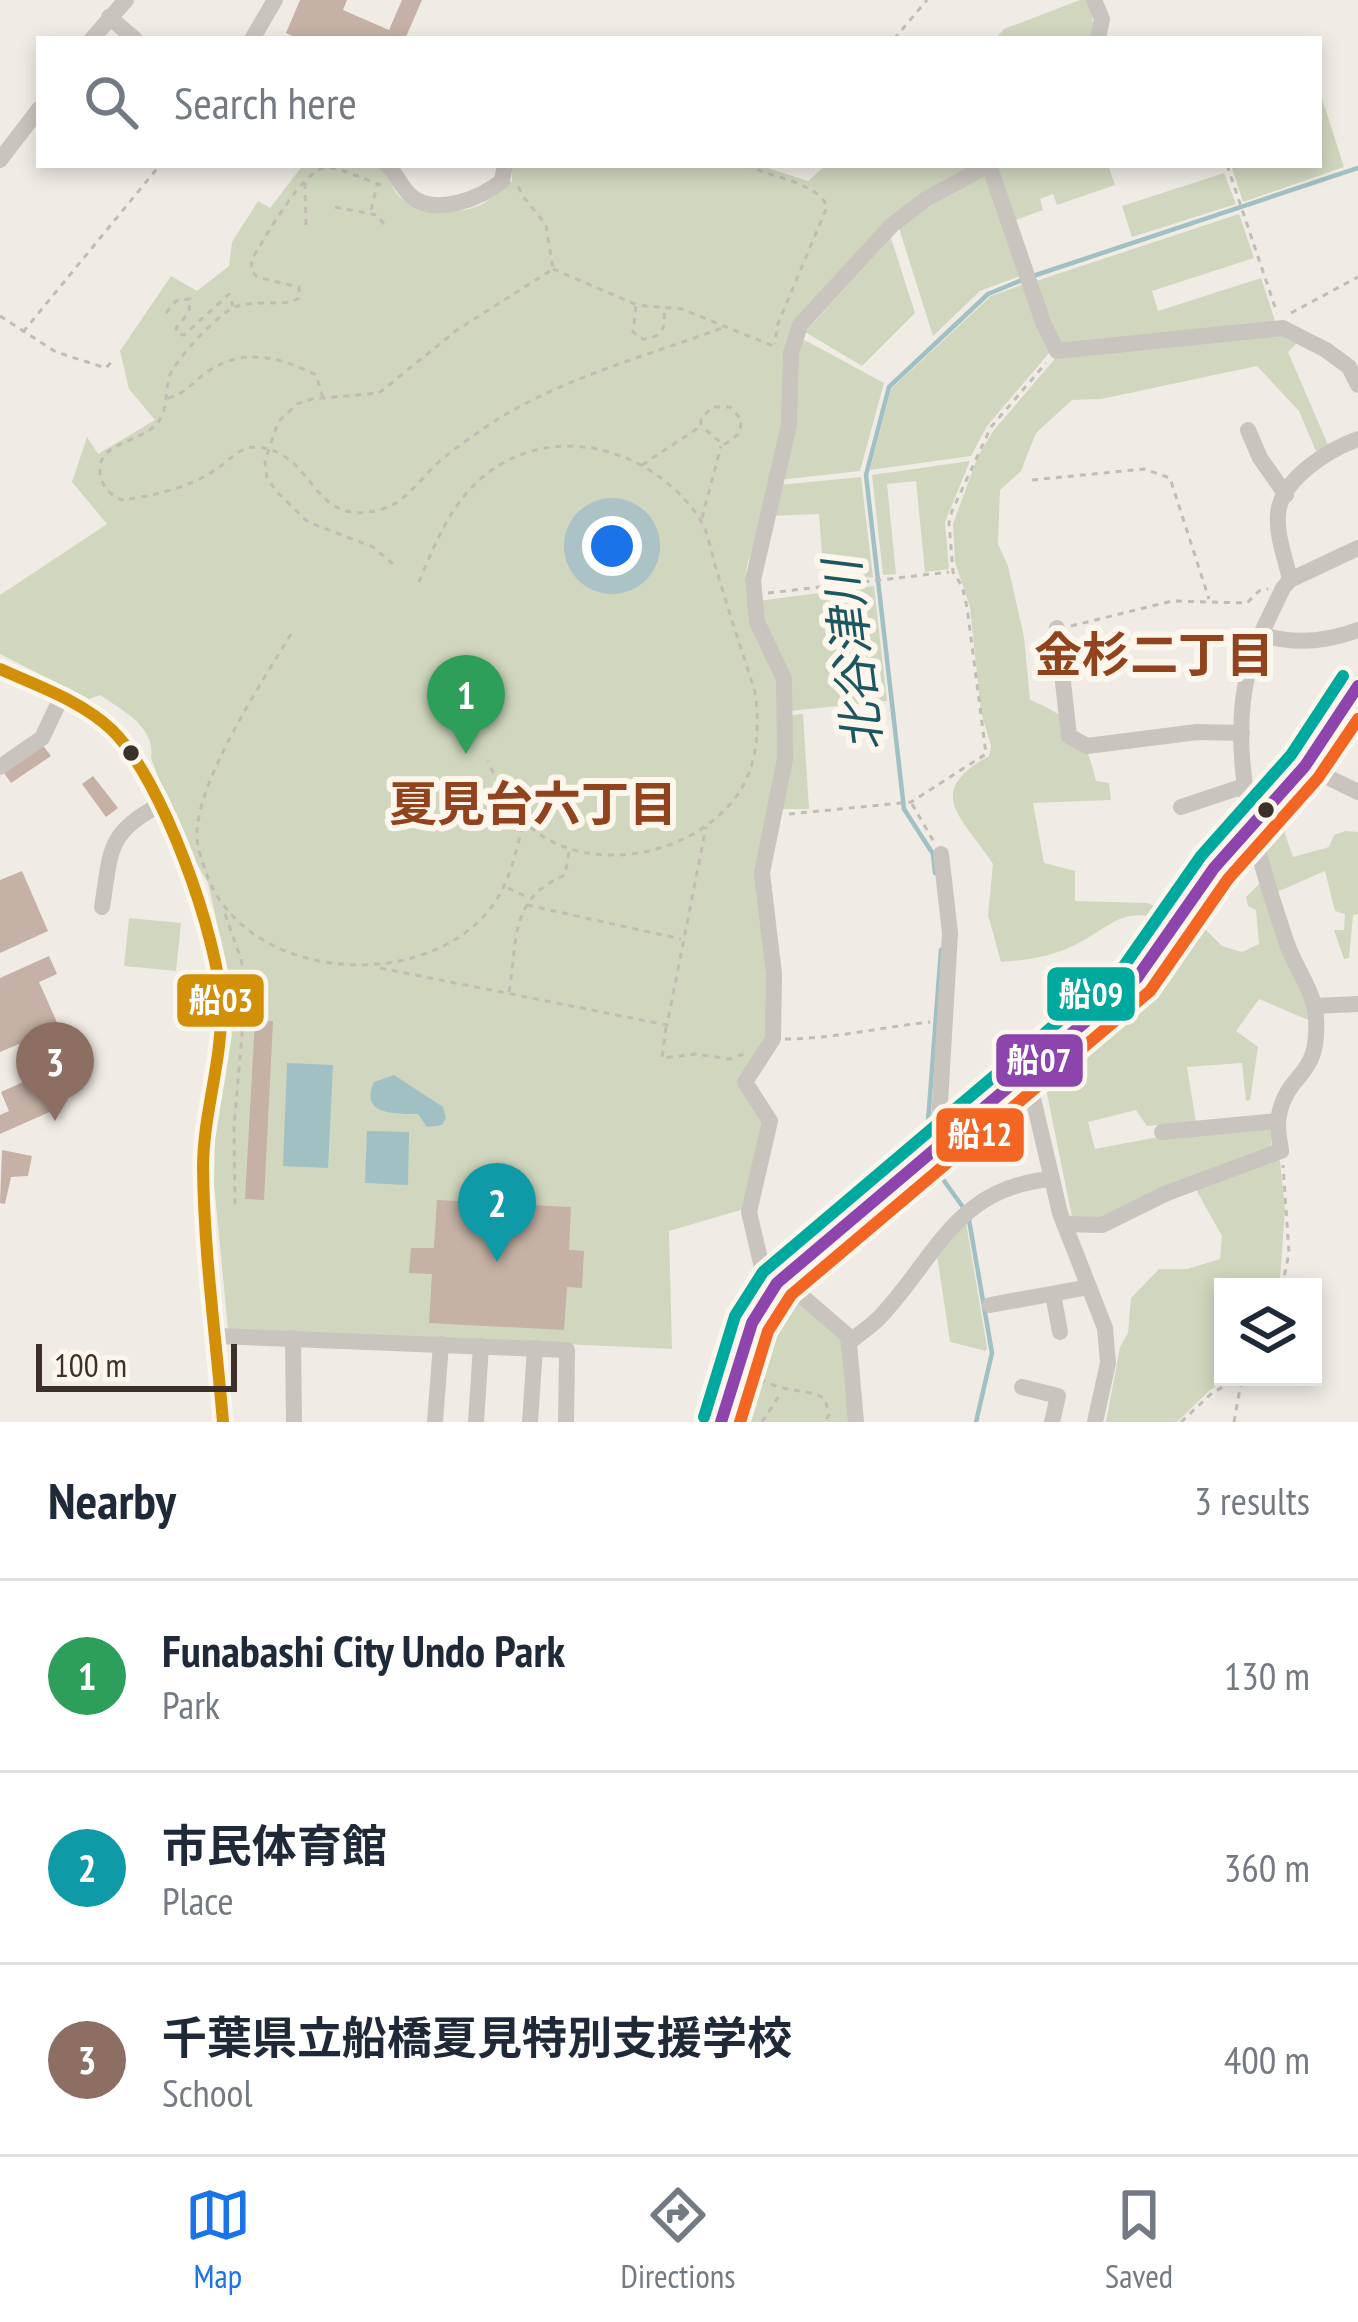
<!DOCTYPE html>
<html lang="en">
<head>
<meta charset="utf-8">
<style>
  :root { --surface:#fff; --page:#f2f2f3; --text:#1f2937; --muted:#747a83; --line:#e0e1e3; --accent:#1a73e8 }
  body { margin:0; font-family:"PT Sans Narrow","Noto Sans JP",sans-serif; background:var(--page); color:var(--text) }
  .controls { position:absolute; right:36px; bottom:36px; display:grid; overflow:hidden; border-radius:0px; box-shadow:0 6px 18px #0003 }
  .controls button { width:108px; height:108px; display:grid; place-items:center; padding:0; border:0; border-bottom:3px solid var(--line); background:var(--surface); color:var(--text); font:60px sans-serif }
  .scale { position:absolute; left:36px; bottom:30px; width:201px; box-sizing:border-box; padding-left:12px; border:6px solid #3c312a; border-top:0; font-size:33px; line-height:42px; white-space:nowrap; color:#3c312a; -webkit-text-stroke:9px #fcf6ed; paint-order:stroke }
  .you { position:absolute; left:612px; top:546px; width:42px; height:42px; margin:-30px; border:9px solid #fff; border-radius:50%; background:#1a73e8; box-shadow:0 0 0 18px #1a73e833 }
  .badge { display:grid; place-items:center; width:78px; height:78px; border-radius:50%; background:var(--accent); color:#fff; font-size:39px; font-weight:700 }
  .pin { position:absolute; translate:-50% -99px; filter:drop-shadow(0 3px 6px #0008) }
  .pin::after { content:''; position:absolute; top:63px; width:42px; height:36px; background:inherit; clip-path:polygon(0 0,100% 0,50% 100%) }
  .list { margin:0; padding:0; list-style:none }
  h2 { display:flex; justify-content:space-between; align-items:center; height:156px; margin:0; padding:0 48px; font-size:51px }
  h2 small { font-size:39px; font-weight:400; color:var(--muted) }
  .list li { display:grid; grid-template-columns:78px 1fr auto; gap:36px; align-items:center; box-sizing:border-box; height:192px; padding:0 48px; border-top:3px solid var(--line) }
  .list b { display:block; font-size:45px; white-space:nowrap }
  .list p { margin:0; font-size:39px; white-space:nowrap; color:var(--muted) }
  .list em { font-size:39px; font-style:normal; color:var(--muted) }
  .icon { flex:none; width:66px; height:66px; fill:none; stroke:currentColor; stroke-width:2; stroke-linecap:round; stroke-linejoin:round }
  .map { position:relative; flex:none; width:1358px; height:1422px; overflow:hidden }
  .search { position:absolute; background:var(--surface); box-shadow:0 6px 18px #0003; left:36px; right:36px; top:36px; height:132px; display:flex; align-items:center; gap:30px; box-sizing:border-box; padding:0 42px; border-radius:0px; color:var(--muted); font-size:45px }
  .sheet { height:732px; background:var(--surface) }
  nav { display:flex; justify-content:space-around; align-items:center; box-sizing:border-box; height:168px; border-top:3px solid var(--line); background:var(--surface); font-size:33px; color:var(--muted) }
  nav a { display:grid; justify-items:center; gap:6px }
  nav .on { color:var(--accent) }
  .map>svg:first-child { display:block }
  .green { fill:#d0d7be }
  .water { fill:#a0c0c3 }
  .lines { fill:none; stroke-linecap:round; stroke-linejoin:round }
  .stream { stroke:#a0c0c3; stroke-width:4.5 }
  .building { fill:#c5b1a5 }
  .path { stroke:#c2bcb5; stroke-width:3; stroke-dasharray:6 6; stroke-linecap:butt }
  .minor { stroke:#c9c4bd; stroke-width:16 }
  .major { stroke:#aea8a2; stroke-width:21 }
  .bus-1-casing { stroke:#fcf6ed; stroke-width:21 }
  .bus-2-casing { stroke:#fcf6ed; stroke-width:21 }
  .bus-3-casing { stroke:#fcf6ed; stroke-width:21 }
  .bus-4-casing { stroke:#fcf6ed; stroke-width:21 }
  .bus-1 { stroke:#8e44ad; stroke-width:12 }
  .bus-2 { stroke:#f26522; stroke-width:12 }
  .bus-3 { stroke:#d28f08; stroke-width:12 }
  .bus-4 { stroke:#00a99d; stroke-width:12 }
  .bus-dot { fill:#3c312a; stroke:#fcf6ed; stroke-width:4.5 }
  .labels { text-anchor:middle; stroke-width:12; stroke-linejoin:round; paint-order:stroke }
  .neighbourhood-label { font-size:48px; font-weight:bold; fill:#90431d; stroke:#fcf6ed }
  .water-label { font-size:48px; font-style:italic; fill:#1c5661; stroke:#fcf6ed }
  .line-badge { stroke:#fcf6ed; stroke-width:4.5 }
  .badge-label { font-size:33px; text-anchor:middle; font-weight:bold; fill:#fff }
</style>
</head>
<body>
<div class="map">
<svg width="1358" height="1422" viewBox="0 0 1358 1422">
  <rect width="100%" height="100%" fill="#f0ece5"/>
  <!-- green -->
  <g class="green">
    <polygon points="1080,0 1090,0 1095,39 995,39 1004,29"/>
    <polygon points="1319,89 1344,167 1243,202 1231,165 1319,165"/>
    <path d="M 303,165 L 370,165 L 384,169 C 388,177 393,188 398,195 C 413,213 452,214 472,208 C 488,204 500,190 512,181 L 512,165 L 759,165 L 808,181 L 826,165 L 979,165 L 951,179 L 793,327 L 785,425 L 754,547 C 726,599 775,651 782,701 L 765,923 L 767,1036 L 747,1066 L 765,1115 L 744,1209 L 669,1231 L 672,1349 L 228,1329 L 214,1184 L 215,1141 L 232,1035 L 228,972 L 208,883 L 179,833 L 151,758 C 156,727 123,711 100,695 L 89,699 L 0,654 L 0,595 L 107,524 L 72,482 L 87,437 L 98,454 L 155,420 L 129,389 L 120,351 L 171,276 L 197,291 L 229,266 L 232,242 L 258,201 L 270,208 Z"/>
    <polygon points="1000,165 1108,165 1115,185 1057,205 1053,194 1040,199 1043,210 1013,221 996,167"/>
    <polygon points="1224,173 1236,204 1132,237 1122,206"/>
    <polygon points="984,174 1023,275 980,291 933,336 898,225"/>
    <polygon points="1239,214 1254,258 1152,291 1158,311 1261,278 1276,324 1061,347 1033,282"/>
    <polygon points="891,238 915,313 862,366 805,332"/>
    <polygon points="1024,284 1050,352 987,426 971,456 870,470 891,389 991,296"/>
    <path d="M 1278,335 L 1299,341 L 1288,352 L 1329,447 L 1318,456 L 1299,411 L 1257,366 L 1101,399 L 1072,400 L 1036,433 L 1021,471 L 1000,490 L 998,544 L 1008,566 L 1024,637 L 1030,700 C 1073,717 1085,735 1096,781 L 1109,783 L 1111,800 L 1033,803 L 1044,863 L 1075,871 L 1075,901 L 1147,903 L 1169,912 L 1161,920 C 1122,905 1107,930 1075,945 C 1051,957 1027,960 1001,962 L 988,915 L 993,864 C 963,817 922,793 989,756 L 991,746 L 981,712 L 970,607 L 955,562 L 953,524 L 978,456 L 994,430 L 1059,354 Z"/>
    <polygon points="801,338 884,383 860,471 779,480 797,345"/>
    <polygon points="970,461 945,522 949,569 925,572 916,481 887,484 896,574 883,575 872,475"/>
    <polygon points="861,477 873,577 824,582 819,514 771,516 779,485"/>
    <polygon points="874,586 887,701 789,711 760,620 759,601"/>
    <polygon points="803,714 809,809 780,809 791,715"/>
    <polygon points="1271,825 1284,831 1293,857 1329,847 1334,835 1345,831 1358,832 1358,914 1353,915 1349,958 1344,959 1334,930 1344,930 1345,914 1335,911 1325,871 1277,892 1261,833"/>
    <polygon points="1264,879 1313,1022 1259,999 1236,1031 1258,1047 1250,1100 1246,1101 1242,1063 1187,1067 1196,1122 1147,1126 1136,1110 1088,1122 1095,1149 1195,1130 1270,1127 1272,1150 1102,1223 1073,1222 1045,1084 1051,1069 1143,991 1203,904 1204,928 1222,946 1242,952 1259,944 1256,910 1248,906 1246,897"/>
    <polygon points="129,918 181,923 176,971 124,966"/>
    <polygon points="1273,1157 1280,1161 1285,1209 1280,1280 1277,1287 1223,1287 1223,1377 1230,1377 1210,1390 1177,1422 1106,1422 1120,1347 1128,1333 1131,1298 1159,1269 1187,1269 1220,1259 1222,1236 1194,1186"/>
    <polygon points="966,1223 987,1347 986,1351 950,1342 937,1255"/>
    <polygon points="790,1291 842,1337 851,1422 735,1422 764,1327"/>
  </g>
  <!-- water -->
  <g class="water">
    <polygon points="287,1063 333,1065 328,1168 283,1166"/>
    <path d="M 394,1075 L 443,1107 L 446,1118 L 442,1125 L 427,1127 L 418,1114 C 395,1114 359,1115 374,1082 Z"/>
    <polygon points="367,1131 409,1132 408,1185 365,1183"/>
  </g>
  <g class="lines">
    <!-- stream -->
    <g class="stream">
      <polyline points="1033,276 1358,168"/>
      <polyline points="935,873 933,854 904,809 866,475 889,387 988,294 1022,280"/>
      <polyline points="931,1142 928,1122 941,950"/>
      <polyline points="934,1159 937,1171 965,1210"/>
      <polyline points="969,1220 992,1353 976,1422"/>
    </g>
  </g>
  <!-- building -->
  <g class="building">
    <polygon points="300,0 347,0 343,10 389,30 402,0 422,0 405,39 299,39 286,33"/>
    <polygon points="42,744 51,756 11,783 2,770"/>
    <polygon points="93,776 118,808 106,817 82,784"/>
    <polygon points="22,871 48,931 0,953 0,880"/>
    <polygon points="49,956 57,974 39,982 59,1027 47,1032 60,1063 73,1057 82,1077 47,1092 54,1110 0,1134 0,1115 9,1111 1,1092 34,1077 19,1044 0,1052 0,978"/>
    <polygon points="255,1021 273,1021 264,1200 245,1199"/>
    <polygon points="2,1150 32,1156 28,1176 11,1177 5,1204 0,1203"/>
    <polygon points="437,1200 571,1207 569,1250 584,1251 582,1288 567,1287 564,1330 429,1323 432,1274 409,1273 411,1248 434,1248"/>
  </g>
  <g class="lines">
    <!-- path -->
    <g class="path">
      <polyline points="894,39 927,0"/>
      <path d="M 746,165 C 770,177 819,183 827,207 L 777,326 L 775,344"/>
      <polyline points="1227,165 1277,313"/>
      <polyline points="305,183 306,229"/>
      <path d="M 381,185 C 365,180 341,167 325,168 C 303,169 263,241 252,259 L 251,270 L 257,277 L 299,287 L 299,298 L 291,302 C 275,304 249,301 235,307 C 218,314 176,359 170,375 C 165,390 168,407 159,421 C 145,442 96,441 100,473 C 102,487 110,495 122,500 C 154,496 192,487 218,468 C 230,460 240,446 257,447 C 316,452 310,528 379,510 C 407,503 421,477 442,459 C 461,444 482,429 503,416 C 570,376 652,354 725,327"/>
      <polyline points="335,207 377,215 386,227"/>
      <polyline points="371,210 377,185"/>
      <polyline points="553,269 637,305 682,309 778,348"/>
      <path d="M 636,306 L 633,332 L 643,339 C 661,338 666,329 664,312"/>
      <polyline points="166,313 176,301 190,299 189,312 176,328 178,334 184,335 229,294 233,306"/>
      <polyline points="1291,313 1358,277"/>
      <polyline points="0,316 56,352 106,368 114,359"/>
      <polyline points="23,332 160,165"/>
      <path d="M 168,398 C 185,394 193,382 207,372 C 243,347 280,357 316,375 L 323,398"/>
      <polyline points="642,465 701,426 701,419 712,407 730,407 741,419 740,433 724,445 701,426"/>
      <polyline points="1032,480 1144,469 1170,478 1209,599"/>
      <polyline points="702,518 721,446"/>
      <polyline points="393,564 373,547 308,522 277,492 267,478 265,461 278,422 297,404 312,399 379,393 457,330 553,269 546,225 522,195 518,185"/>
      <path d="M 419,582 C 433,548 447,513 473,486 C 540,418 647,443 698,516 C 708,530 711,552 716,568 C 728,610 742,651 755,692 C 760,728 758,768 735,798 C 692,855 592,876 534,830 C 512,813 499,786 488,761"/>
      <polyline points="768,593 949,572"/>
      <polyline points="1071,626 1172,601 1247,603 1259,591 1268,589"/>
      <path d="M 291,634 C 262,682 200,776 197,831 C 196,846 202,861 207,875 C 245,978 413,994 485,915 C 508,890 515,856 523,824"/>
      <polyline points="912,804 934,842"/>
      <polyline points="789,814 911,802 986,754 967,607 962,586 953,572 949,523 952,511 991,427 1046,363"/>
      <polyline points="508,888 527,897"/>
      <polyline points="527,905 681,939"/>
      <polyline points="225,914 241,959 246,989 234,1127 235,1205"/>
      <polyline points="380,968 667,1025 706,827"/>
      <path d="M 509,992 C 518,938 509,899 565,875 L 570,847"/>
      <polyline points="666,1027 662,1058 696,1054 729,1059 744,1054"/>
      <path d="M 785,1039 C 833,1039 882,1027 930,1022"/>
      <polyline points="1282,1287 1289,1253 1283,1165"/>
      <path d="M 749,1388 L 765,1381 C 786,1393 808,1388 825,1399 L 829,1415 L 825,1422"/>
      <polyline points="762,1422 781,1393"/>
      <polyline points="1181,1422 1211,1394 1239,1377"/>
      <polyline points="1234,1422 1242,1377"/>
    </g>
    <!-- minor -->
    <g class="minor">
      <polyline points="1094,0 1102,19 1098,39"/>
      <polyline points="109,17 135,39"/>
      <polyline points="92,39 126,0"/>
      <polyline points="252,39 275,0"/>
      <polyline points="0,160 39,109"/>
      <path d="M 387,165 C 396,173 401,187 411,196 C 435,217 481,198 502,181 L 505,165"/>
      <polyline points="990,168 1044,325 1057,351 1283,328 1326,350 1349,367 1358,385"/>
      <polyline points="1248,430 1260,458 1286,495"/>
      <path d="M 1290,580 C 1286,560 1276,535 1278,514 C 1281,479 1328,450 1358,439"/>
      <polyline points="1057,628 1069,736 1087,746 1197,732 1242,733"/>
      <path d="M 1264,635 C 1295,645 1328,641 1358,630"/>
      <path d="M 0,669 C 37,687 80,702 112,730 C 155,768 221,947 221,1005 C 221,1060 202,1113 203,1168 C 205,1252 217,1338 223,1422"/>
      <polyline points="1305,766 1358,792"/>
      <polyline points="0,767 42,738 61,698"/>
      <polyline points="1181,807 1244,786"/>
      <polyline points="941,854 950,933 939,1120 947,1140"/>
      <path d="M 102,907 C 111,853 106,833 158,806"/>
      <polyline points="1315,1006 1358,1004"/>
      <polyline points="1027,1073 1060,1213 1105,1328 1108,1363 1095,1422"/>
      <polyline points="1162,1132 1277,1121"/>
      <path d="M 1064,1224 L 1102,1225 L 1167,1193 L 1281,1151 C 1280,1140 1276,1127 1279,1115 C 1288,1070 1320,1080 1316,1017 C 1314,990 1294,966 1286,941 C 1258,857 1227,761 1248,672 C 1254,644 1271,614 1283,588 L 1290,580 L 1358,548"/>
      <polyline points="782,1279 847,1335 849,1343"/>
      <polyline points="768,1293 749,1212 770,1121 745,1082 773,1039 774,974 762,873 785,759 784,679 757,622 753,580 789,425 791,353 800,325 892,225 926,199 989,165"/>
      <polyline points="1053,1294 1060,1332"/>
      <polyline points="990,1305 1089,1287"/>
      <polyline points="217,1336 567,1350 566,1422"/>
      <polyline points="293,1338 294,1422"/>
      <polyline points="1022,1387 1058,1396 1052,1422"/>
      <polyline points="435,1422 441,1344"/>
      <polyline points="476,1422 481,1346"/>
      <polyline points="530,1422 535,1348"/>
      <path d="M 856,1422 L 849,1343 C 858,1334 869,1328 878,1319 C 936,1259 954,1187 1052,1179"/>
    </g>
    <!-- major -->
    <polyline class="major" points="721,1422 752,1323 777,1283 1137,978 1214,868 1305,766 1358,686"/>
    <!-- bus-1 casing -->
    <g class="bus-1-casing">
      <polyline id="bus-1" points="721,1422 752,1323 777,1283 1137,978 1214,868 1305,766 1358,686"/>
    </g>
    <!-- bus-2 casing -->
    <g class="bus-2-casing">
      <polyline id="bus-2" points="740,1422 768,1331 791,1295 1150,991 1228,879 1318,778 1358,719"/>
    </g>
    <!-- bus-3 casing -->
    <g class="bus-3-casing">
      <path id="bus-3" d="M 0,669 C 37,686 82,701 112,730 C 161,777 219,937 221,1005 C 223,1060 203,1113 203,1168 C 204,1253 216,1338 223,1422"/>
    </g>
    <!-- bus-4 casing -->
    <g class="bus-4-casing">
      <polyline id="bus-4" points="704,1417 735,1316 763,1272 1124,966 1201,856 1291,755 1343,676"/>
    </g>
    <!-- bus-1 -->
    <use href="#bus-1" class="bus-1"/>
    <!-- bus-2 -->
    <use href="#bus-2" class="bus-2"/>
    <!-- bus-3 -->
    <use href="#bus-3" class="bus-3"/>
    <!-- bus-4 -->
    <use href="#bus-4" class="bus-4"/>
  </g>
  <!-- markers -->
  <g class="bus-dot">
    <circle cx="131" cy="753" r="10"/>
    <circle cx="1266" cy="810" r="10"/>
  </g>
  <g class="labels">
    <!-- neighbourhood labels -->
    <g class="neighbourhood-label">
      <text x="1154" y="672">金杉二丁目</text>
      <text x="533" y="821">夏見台六丁目</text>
    </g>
    <!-- water labels -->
    <g class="water-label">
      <text transform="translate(853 656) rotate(-97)" y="17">北谷津川</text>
    </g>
  </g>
  <g class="line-badge">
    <rect x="1045" y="965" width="92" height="58" rx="12" fill="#00a99d"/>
    <rect x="175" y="972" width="91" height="57" rx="12" fill="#d28f08"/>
    <rect x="994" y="1032" width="91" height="57" rx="12" fill="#8e44ad"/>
    <rect x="934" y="1106" width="92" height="58" rx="12" fill="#f26522"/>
  </g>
  <g class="badge-label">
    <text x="1091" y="1006">船09</text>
    <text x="221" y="1012">船03</text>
    <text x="1039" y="1072">船07</text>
    <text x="980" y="1146">船12</text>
  </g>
</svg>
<div class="controls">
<button><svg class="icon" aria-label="layers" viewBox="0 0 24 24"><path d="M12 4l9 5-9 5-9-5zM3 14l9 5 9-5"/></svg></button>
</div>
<div class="scale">100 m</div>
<div class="you"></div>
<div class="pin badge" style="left:466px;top:754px;background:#2e9e5b">1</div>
<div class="pin badge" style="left:497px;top:1262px;background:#0f9aa8">2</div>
<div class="pin badge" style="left:55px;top:1121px;background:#8d6e63">3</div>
<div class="search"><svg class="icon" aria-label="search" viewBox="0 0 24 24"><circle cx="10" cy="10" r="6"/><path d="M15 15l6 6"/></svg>Search here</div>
</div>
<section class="sheet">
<h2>Nearby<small>3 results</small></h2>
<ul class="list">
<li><span class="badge" style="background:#2e9e5b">1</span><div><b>Funabashi City Undo Park</b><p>Park</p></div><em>130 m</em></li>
<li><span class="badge" style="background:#0f9aa8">2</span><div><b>市民体育館</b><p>Place</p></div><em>360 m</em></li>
<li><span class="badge" style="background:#8d6e63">3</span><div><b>千葉県立船橋夏見特別支援学校</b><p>School</p></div><em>400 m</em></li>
</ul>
</section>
<nav>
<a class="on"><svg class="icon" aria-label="map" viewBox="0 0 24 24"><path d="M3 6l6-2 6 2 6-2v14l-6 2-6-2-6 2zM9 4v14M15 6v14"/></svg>Map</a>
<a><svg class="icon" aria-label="directions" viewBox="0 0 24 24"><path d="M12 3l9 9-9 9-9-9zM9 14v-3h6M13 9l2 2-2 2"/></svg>Directions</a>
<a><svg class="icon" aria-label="saved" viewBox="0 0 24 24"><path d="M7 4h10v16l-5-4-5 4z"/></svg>Saved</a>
</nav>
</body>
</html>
